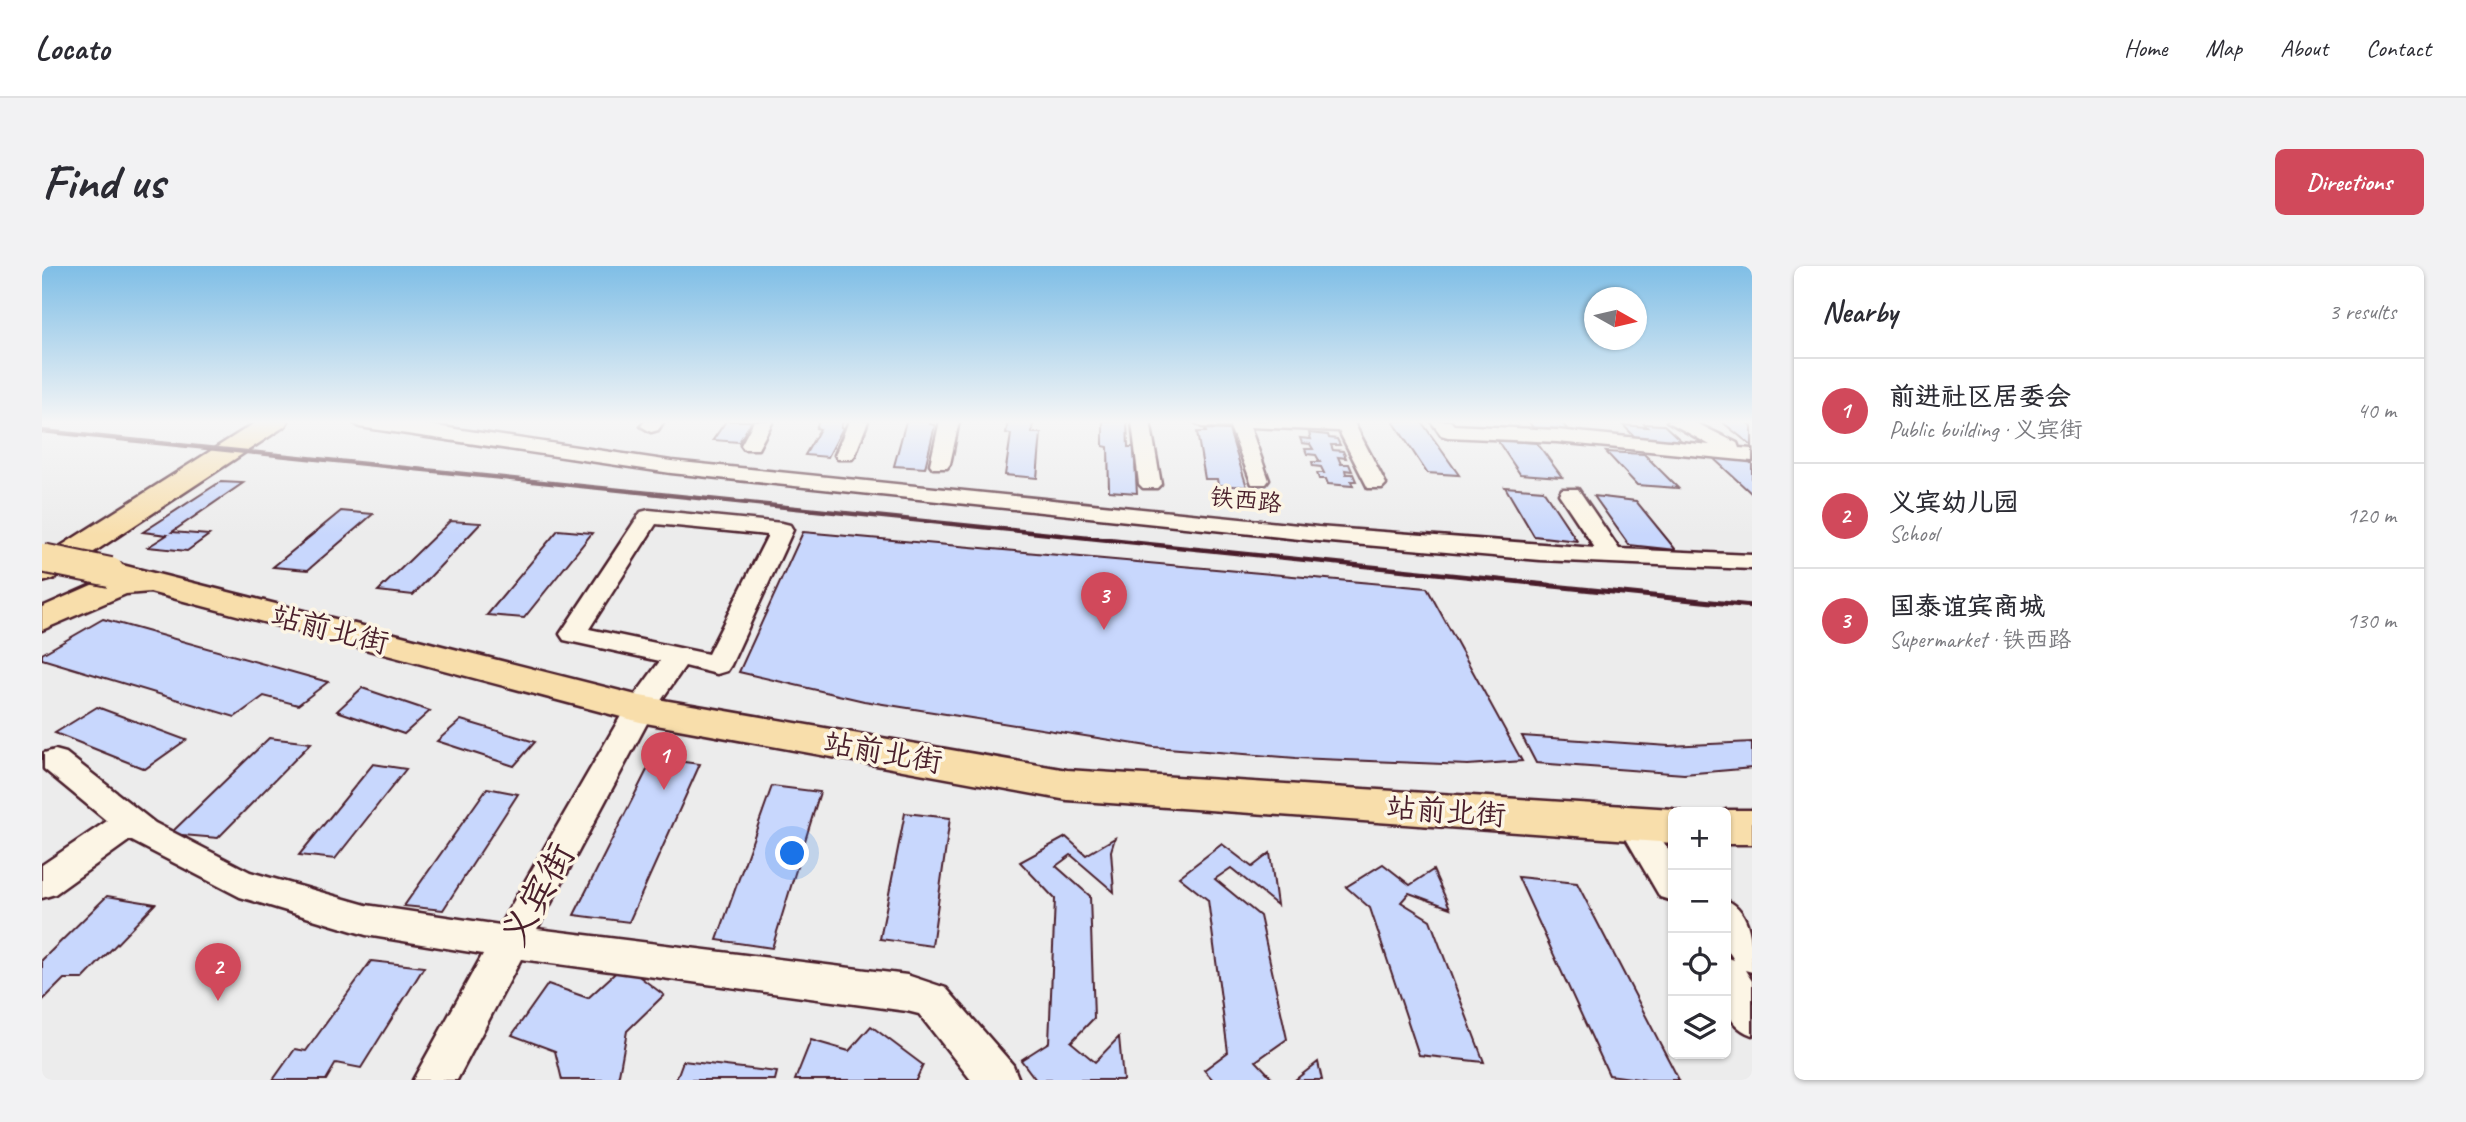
<!DOCTYPE html>
<html lang="en">
<head>
<meta charset="utf-8">
<style>
  :root { --surface:#fff; --page:#f2f2f3; --text:#2b2b33; --muted:#7c7c81; --line:#e1e1e2; --accent:#d1495b }
  body { margin:0; font-family:Caveat,"LXGW WenKai TC",sans-serif; background:var(--page); color:var(--text) }
  .controls { position:absolute; right:21px; bottom:21px; display:grid; overflow:hidden; border-radius:10px; box-shadow:0 2px 5px #0004 }
  .controls button { width:63px; height:63px; display:grid; place-items:center; padding:0; border:0; border-bottom:2px solid var(--line); background:var(--surface); color:var(--text); font:35px sans-serif }
  .compass { position:absolute; left:1542px; top:21px; width:63px; height:63px; border-radius:50%; background:var(--surface); box-shadow:0 2px 5px #0004; rotate:98deg }
  .you { position:absolute; left:751px; top:588px; width:24px; height:24px; margin:-18px; border:5px solid #fff; border-radius:50%; background:#1a73e8; box-shadow:0 0 0 10px #1a73e833 }
  .badge { display:grid; place-items:center; width:46px; height:46px; border-radius:50%; background:var(--accent); color:#fff; font-size:23px; font-weight:700 }
  .pin { position:absolute; translate:-50% -58px; filter:drop-shadow(0 2px 4px #0008) }
  .pin::after { content:''; position:absolute; top:37px; width:24px; height:21px; background:inherit; clip-path:polygon(0 0,100% 0,50% 100%) }
  .list { margin:0; padding:0; list-style:none }
  h2 { display:flex; justify-content:space-between; align-items:center; height:91px; margin:0; padding:0 28px; font-size:30px }
  h2 small { font-size:23px; font-weight:400; color:var(--muted) }
  .list li { display:grid; grid-template-columns:46px 1fr auto; gap:21px; align-items:center; box-sizing:border-box; height:105px; padding:0 28px; border-top:2px solid var(--line) }
  .list b { display:block; font-size:26px; white-space:nowrap }
  .list p { margin:0; font-size:23px; white-space:nowrap; color:var(--muted) }
  .list em { font-size:23px; font-style:normal; color:var(--muted) }
  .icon { flex:none; width:38px; height:38px; fill:none; stroke:currentColor; stroke-width:2; stroke-linecap:round; stroke-linejoin:round }
  .map { position:relative; flex:none; width:1710px; height:814px; overflow:hidden; border-radius:10px }
  header { display:flex; align-items:center; gap:42px; box-sizing:border-box; height:98px; padding:0 35px; background:var(--surface); border-bottom:2px solid var(--line) }
  header strong { font-size:33px }
  nav { display:flex; gap:38px; margin-inline-start:auto; font-size:24px }
  .intro { display:flex; align-items:center; justify-content:space-between; box-sizing:border-box; height:168px; padding:0 42px }
  h1 { margin:0; font-size:49px }
  .button { padding:18px 32px; border-radius:10px; background:var(--accent); color:#fff; font-size:24px; font-weight:700 }
  main { display:flex; gap:42px; padding:0 42px }
  aside { flex:1; background:var(--surface); border-radius:10px; box-shadow:0 2px 5px #0004 }
  .map>svg:first-child { display:block }
  .building { fill:#c8d7fd; stroke:#4a1f2b; stroke-width:2 }
  .lines { fill:none; stroke-linecap:round; stroke-linejoin:round }
  .minor-casing { stroke:#4a1f2b; stroke-width:5 }
  .major-casing { stroke:#4a1f2b; stroke-width:5 }
  .minor { fill:#fcf5e5; fill-rule:evenodd }
  .major { fill:#f8deab; fill-rule:evenodd }
  .rail-far1 { stroke:#4a1f2b; stroke-width:4.5 }
  .rail { stroke:#4a1f2b; stroke-width:5 }
  .major-bridge-casing { stroke:#4a1f2b; stroke-width:32; stroke-linecap:butt }
  .major-bridge { stroke:#f8deab; stroke-width:28 }
  .labels { text-anchor:middle; stroke-width:7; stroke-linejoin:round; paint-order:stroke }
  .far-street-label { font-size:24px; fill:#4a1f2b; stroke:#fcf5e5 }
  .street-label { font-size:30px; fill:#4a1f2b; stroke:#fcf5e5 }
  .near-street-label { font-size:37px; fill:#4a1f2b; stroke:#fcf5e5 }
</style>
</head>
<body>
<header>
<strong>Locato</strong>
<nav><a>Home</a><a>Map</a><a>About</a><a>Contact</a></nav>
</header>
<div class="intro"><h1>Find us</h1><a class="button">Directions</a></div>
<main>
<div class="map">
<svg width="1710" height="814" viewBox="0 0 1710 814">
  <rect width="100%" height="100%" fill="#ececec"/>
  <filter id="ink" filterUnits="userSpaceOnUse"><feTurbulence type="fractalNoise" baseFrequency=".0143" numOctaves="2"/><feDisplacementMap in="SourceGraphic" scale="14" xChannelSelector="R" yChannelSelector="G"/><feConvolveMatrix kernelMatrix="1 2 1 2 8 2 1 2 1" color-interpolation-filters="sRGB"/></filter>
  <g filter="url(#ink)">
    <!-- building -->
    <g class="building">
      <polygon points="684,155 710,155 697,176 671,174"/>
      <polygon points="777,155 801,155 799,161 801,162 786,191 763,189 778,163 774,162"/>
      <polygon points="864,155 889,155 888,158 893,159 883,202 852,200"/>
      <polygon points="966,155 991,155 990,167 999,167 995,212 963,209 969,168 964,167"/>
      <polygon points="1061,155 1085,155 1086,181 1092,181 1095,227 1067,225 1066,181 1061,180"/>
      <polygon points="1351,155 1379,155 1417,209 1385,207"/>
      <polygon points="1486,155 1518,155 1529,167 1494,165"/>
      <polygon points="1679,155 1705,155 1710,160 1710,180"/>
      <polygon points="1602,158 1622,159 1645,180 1596,174 1581,159 1605,161"/>
      <polygon points="1163,163 1187,164 1205,221 1176,219 1175,213 1163,213 1155,166 1164,166"/>
      <polygon points="1267,167 1286,169 1287,172 1295,173 1298,179 1289,179 1291,184 1301,185 1304,192 1296,191 1299,198 1307,198 1310,205 1303,204 1304,208 1311,208 1314,215 1309,215 1311,220 1286,218 1284,213 1277,213 1275,207 1282,207 1279,201 1271,200 1270,196 1278,196 1274,189 1265,188 1263,183 1271,183 1268,178 1260,177 1258,172 1269,173"/>
      <polygon points="1455,174 1495,177 1520,211 1478,208"/>
      <polygon points="1564,186 1602,188 1636,222 1595,219"/>
      <polygon points="1670,191 1706,194 1710,198 1710,228"/>
      <polygon points="178,216 201,217 130,266 167,269 145,285 106,281 125,269 101,266"/>
      <polygon points="1463,221 1501,224 1535,275 1492,270"/>
      <polygon points="1552,230 1594,235 1634,284 1587,279"/>
      <polygon points="299,245 331,248 266,304 231,301"/>
      <polygon points="408,255 439,257 371,329 336,325"/>
      <polygon points="516,264 550,267 482,352 445,349"/>
      <polygon points="761,266 1385,322 1480,495 1426,499 1254,492 1112,481 822,435 697,406"/>
      <polygon points="61,353 286,416 256,439 222,430 193,451 0,393 0,388"/>
      <polygon points="320,422 388,445 362,468 295,445"/>
      <polygon points="55,441 144,474 103,503 13,467"/>
      <polygon points="419,454 493,476 472,500 395,475"/>
      <polygon points="1480,470 1627,480 1710,476 1710,502 1642,508 1494,497"/>
      <polygon points="227,472 269,477 176,572 128,568"/>
      <polygon points="611,492 658,498 587,656 532,649"/>
      <polygon points="331,498 364,503 293,593 257,589"/>
      <polygon points="730,520 778,526 730,682 675,674"/>
      <polygon points="445,522 476,528 401,644 362,640"/>
      <polygon points="863,547 908,552 890,680 838,673"/>
      <polygon points="1024,571 1044,589 1073,572 1069,585 1072,626 1029,589 1014,600 1048,630 1052,752 1029,776 1053,796 1077,771 1081,814 994,814 979,794 1007,776 1013,633 978,596"/>
      <polygon points="1180,578 1210,601 1228,587 1235,639 1189,602 1173,613 1218,650 1245,773 1214,795 1232,814 1171,814 1162,804 1186,786 1166,634 1137,611"/>
      <polygon points="1341,598 1368,619 1391,604 1408,642 1367,627 1359,636 1388,654 1442,796 1377,789 1328,642 1304,621"/>
      <polygon points="1476,611 1535,617 1637,814 1604,814 1567,809"/>
      <polygon points="65,630 113,638 41,713 22,713 0,735 0,694"/>
      <polygon points="329,695 382,701 319,802 294,797 284,814 231,814 253,783 264,785"/>
      <polygon points="582,699 622,729 585,765 576,814 520,814 513,785 470,769 506,718 546,732"/>
      <polygon points="829,760 881,799 874,814 753,814 769,774 807,785"/>
      <polygon points="641,795 735,806 733,814 634,814"/>
      <polygon points="1276,796 1280,814 1253,814"/>
    </g>
    <g class="lines">
      <!-- minor casing -->
      <g class="minor-casing">
        <g id="minor">
          <polygon points="309,155 360,155 629,195 1276,261 1553,282 1517,228 1520,223 1536,223 1577,283 1710,289 1710,303 1498,294 1276,275 629,207 318,161"/>
          <polygon points="603,155 622,155 616,164 609,166 599,160"/>
          <polygon points="712,155 731,155 716,183 702,183 699,179"/>
          <polygon points="807,155 826,155 813,189 810,193 796,193 793,189"/>
          <polygon points="898,155 917,155 908,198 905,202 891,202 888,198"/>
          <polygon points="1090,155 1108,155 1119,218 1115,222 1101,222 1097,218"/>
          <polygon points="1151,155 1311,155 1344,218 1340,222 1326,222 1297,165 1208,161 1227,214 1224,218 1210,218 1188,161 1160,161"/>
          <polygon points="1389,155 1408,155 1412,159 1515,164 1668,179 1625,155 1650,155 1695,177 1697,182 1710,183 1710,195 1515,176 1406,171 1399,169"/>
          <path d="M 607,244 L 740,257 L 748,259 L 751,264 L 689,399 L 685,405 L 675,408 L 643,400 L 611,446 L 495,663 L 865,709 L 904,722 L 971,799 L 977,814 L 929,814 L 877,748 L 865,745 L 479,693 L 415,814 L 371,814 L 441,688 L 324,669 L 198,631 L 88,574 L 13,628 L 0,632 L 0,599 L 65,555 L 2,503 L 2,487 L 13,484 L 24,487 L 113,557 L 208,606 L 324,639 L 458,659 L 583,443 L 618,395 L 522,374 L 518,368 L 599,246 ZM 614,258 L 726,269 L 666,388 L 547,363 Z"/>
          <polygon points="1592,544 1604,548 1631,591 1631,635 1618,631 1575,557 1580,548"/>
          <path d="M 1684,634 C 1710,645 1710,678 1710,706 L 1703,704 L 1710,715 L 1710,769 C 1675,756 1684,722 1684,691 L 1692,694 L 1684,681 Z"/>
        </g>
      </g>
      <!-- major casing -->
      <g class="major-casing">
        <g id="major">
          <polygon points="216,155 246,155 243,160 11,313 0,316 0,292"/>
          <polygon points="68,296 598,430 1025,504 1631,543 1640,546 1631,546 1631,577 1025,534 598,456 108,326 84,328 0,364 0,341 61,314 52,306 57,299"/>
          <polygon points="1684,544 1710,544 1710,578 1684,578 1684,546 1678,546"/>
        </g>
      </g>
      <!-- minor -->
      <use href="#minor" class="minor"/>
      <!-- major -->
      <use href="#major" class="major"/>
      <!-- rail-far1 -->
      <polyline class="rail-far1" points="0,165 1508,319"/>
      <!-- rail -->
      <polyline class="rail" points="1491,318 1710,340"/>
      <!-- major-bridge casing -->
      <g class="major-bridge-casing">
        <polyline id="major-bridge" points="0,292 68,306"/>
      </g>
      <!-- major-bridge -->
      <use href="#major-bridge" class="major-bridge"/>
    </g>
  </g>
  <!-- sky -->
  <linearGradient id="sky" x2="0" y2="1"><stop stop-color="#7fbee6"/><stop offset="0.58" stop-color="#f6f6f6"/><stop offset="1" stop-color="#f6f6f6" stop-opacity="0"/></linearGradient>
  <rect width="1710" height="269" fill="url(#sky)"/>
  <g class="labels">
    <!-- far-street labels -->
    <g class="far-street-label">
      <text transform="translate(1204 234) rotate(6)" y="8">铁西路</text>
    </g>
    <!-- street labels -->
    <g class="street-label">
      <text transform="translate(288 363) rotate(14)" y="10">站前北街</text>
      <text transform="translate(841 486) rotate(10)" y="10">站前北街</text>
      <text transform="translate(1404 545) rotate(4)" y="10">站前北街</text>
    </g>
    <!-- near-street labels -->
    <g class="near-street-label">
      <text transform="translate(495 628) rotate(-61)" y="13">义宾街</text>
    </g>
  </g>
</svg>
<div class="controls">
<button>+</button>
<button>−</button>
<button><svg class="icon" aria-label="locate" viewBox="0 0 24 24"><circle cx="12" cy="12" r="6"/><path d="M12 2v4M12 18v4M2 12h4M18 12h4"/></svg></button>
<button><svg class="icon" aria-label="layers" viewBox="0 0 24 24"><path d="M12 4l9 5-9 5-9-5zM3 14l9 5 9-5"/></svg></button>
</div>
<svg class="compass" viewBox="-18 -18 36 36"><path d="M0-13l5 13h-10z" fill="#e53935"/><path d="M0 13l5-13h-10z" fill="#7c7c81"/></svg>
<div class="you"></div>
<div class="pin badge" style="left:622px;top:524px">1</div>
<div class="pin badge" style="left:176px;top:735px">2</div>
<div class="pin badge" style="left:1062px;top:364px">3</div>
</div>
<aside>
<h2>Nearby<small>3 results</small></h2>
<ul class="list">
<li><span class="badge">1</span><div><b>前进社区居委会</b><p>Public building · 义宾街</p></div><em>40 m</em></li>
<li><span class="badge">2</span><div><b>义宾幼儿园</b><p>School</p></div><em>120 m</em></li>
<li><span class="badge">3</span><div><b>国泰谊宾商城</b><p>Supermarket · 铁西路</p></div><em>130 m</em></li>
</ul>
</aside>
</main>
</body>
</html>
